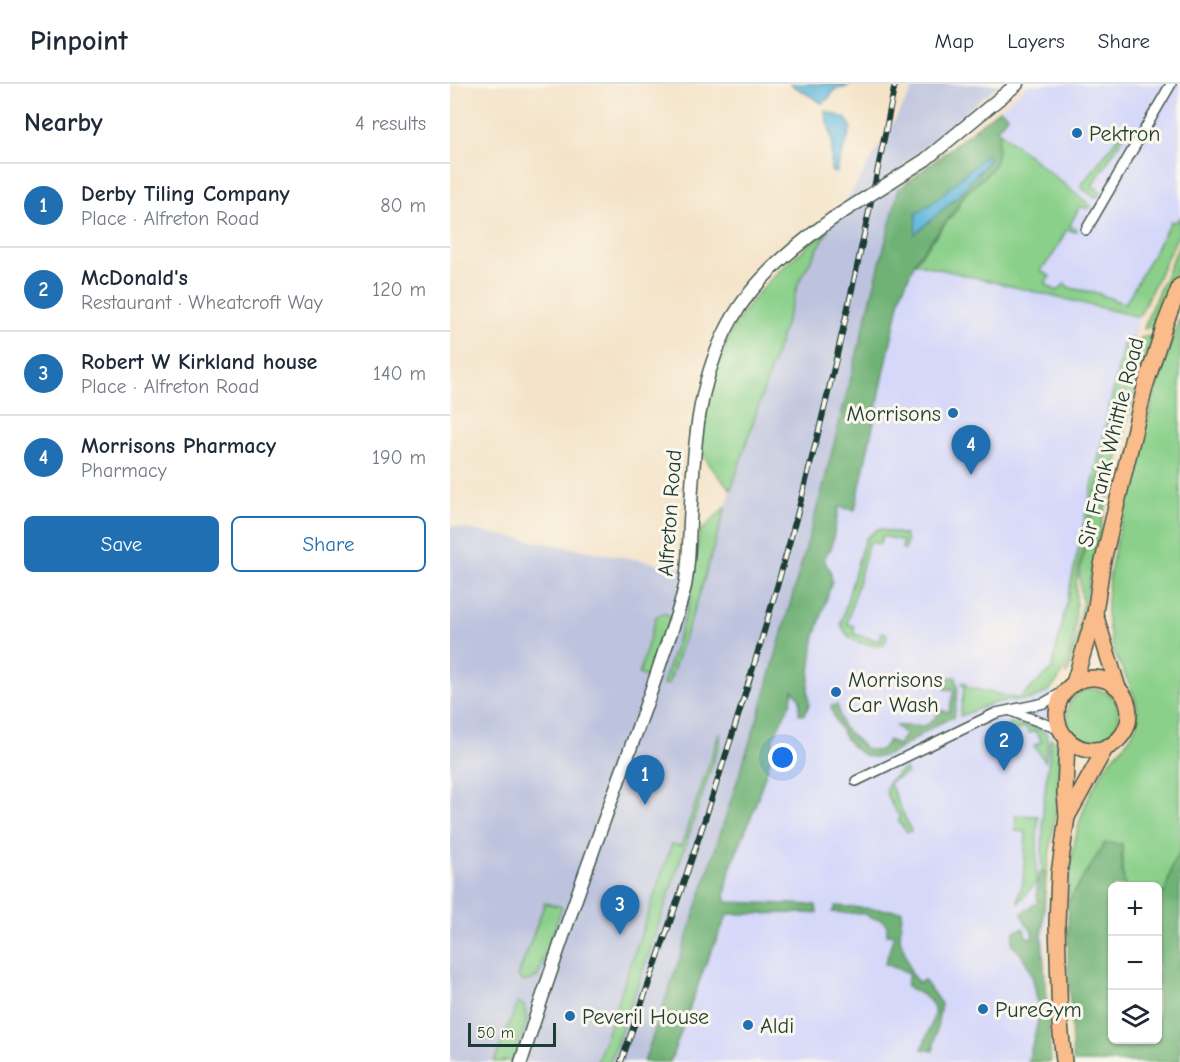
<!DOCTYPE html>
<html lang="en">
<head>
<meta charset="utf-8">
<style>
  :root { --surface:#fff; --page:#f6f6f7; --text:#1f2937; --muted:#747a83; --line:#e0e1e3; --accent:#1f6fb2 }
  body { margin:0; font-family:"Comic Neue",sans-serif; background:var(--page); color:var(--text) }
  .controls { position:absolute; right:18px; bottom:18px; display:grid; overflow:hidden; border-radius:9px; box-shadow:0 2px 4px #0004 }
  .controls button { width:54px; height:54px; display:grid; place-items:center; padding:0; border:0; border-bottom:2px solid var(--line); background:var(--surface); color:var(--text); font:30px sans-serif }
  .scale { position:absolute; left:18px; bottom:15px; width:88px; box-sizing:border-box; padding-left:6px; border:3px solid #1f3d34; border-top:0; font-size:16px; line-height:21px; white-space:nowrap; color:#1f3d34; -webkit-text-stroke:4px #fbf7ec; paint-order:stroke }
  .you { position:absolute; left:333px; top:674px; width:21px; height:21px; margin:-15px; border:4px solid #fff; border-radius:50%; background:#1a73e8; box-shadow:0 0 0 9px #1a73e833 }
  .badge { display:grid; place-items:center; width:39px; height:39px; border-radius:50%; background:var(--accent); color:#fff; font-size:20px; font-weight:700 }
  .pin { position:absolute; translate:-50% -50px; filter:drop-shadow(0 2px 3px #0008) }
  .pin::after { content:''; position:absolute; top:32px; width:21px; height:18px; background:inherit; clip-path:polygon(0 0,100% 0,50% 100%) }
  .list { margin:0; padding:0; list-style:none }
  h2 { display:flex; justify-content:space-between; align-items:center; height:78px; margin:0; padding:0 24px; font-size:26px }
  h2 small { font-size:20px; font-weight:400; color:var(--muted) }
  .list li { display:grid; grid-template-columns:39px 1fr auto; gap:18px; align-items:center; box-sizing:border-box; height:84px; padding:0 24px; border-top:2px solid var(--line) }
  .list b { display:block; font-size:22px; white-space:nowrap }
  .list p { margin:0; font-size:20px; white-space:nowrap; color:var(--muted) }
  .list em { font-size:20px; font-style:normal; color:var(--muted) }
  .actions { display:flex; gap:12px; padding:18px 24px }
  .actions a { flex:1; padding:14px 0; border:2px solid var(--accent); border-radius:9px; text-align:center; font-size:21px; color:var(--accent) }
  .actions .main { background:var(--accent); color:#fff }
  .icon { flex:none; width:33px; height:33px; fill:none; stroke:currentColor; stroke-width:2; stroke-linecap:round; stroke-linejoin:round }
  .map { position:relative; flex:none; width:730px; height:978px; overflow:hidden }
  header { display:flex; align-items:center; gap:36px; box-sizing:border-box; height:84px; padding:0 30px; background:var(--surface); border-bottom:2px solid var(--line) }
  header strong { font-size:28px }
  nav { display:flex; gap:33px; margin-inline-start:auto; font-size:21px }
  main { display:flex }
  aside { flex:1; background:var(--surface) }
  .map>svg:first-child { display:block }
  .built { fill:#d5d8f9 }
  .industrial { fill:#bdc3de }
  .green { fill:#8ad08a; stroke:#54865f; stroke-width:1.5 }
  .forest { fill:#6fb276; stroke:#477855; stroke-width:1.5 }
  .water { fill:#61b7dd; stroke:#407a88; stroke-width:1.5 }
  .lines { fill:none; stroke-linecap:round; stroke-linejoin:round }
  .minor-casing { stroke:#3f564a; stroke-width:12 }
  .tertiary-casing { stroke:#3f564a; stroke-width:15 }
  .trunk-casing { stroke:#3f564a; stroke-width:18 }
  .minor { stroke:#fff; stroke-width:9 }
  .tertiary { stroke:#fff; stroke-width:12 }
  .trunk { stroke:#fabc8b; stroke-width:15 }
  .rail-casing { stroke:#1f3d34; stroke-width:6 }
  .rail { stroke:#fbf7ec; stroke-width:4; stroke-dasharray:11; stroke-linecap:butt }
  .tertiary-bridge-casing { stroke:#3f564a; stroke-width:15; stroke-linecap:butt }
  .tertiary-bridge { stroke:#fff; stroke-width:12 }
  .poi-dot { fill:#1f6fb2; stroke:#fbf7ec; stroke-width:2 }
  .labels { text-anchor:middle; stroke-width:6; stroke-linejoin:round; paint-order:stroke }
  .poi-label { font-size:22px; fill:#1f3d34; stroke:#fbf7ec; text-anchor:start }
  .street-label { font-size:22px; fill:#1f3d34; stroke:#fbf7ec }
</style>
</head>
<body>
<header>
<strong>Pinpoint</strong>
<nav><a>Map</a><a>Layers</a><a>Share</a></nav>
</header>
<main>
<aside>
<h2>Nearby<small>4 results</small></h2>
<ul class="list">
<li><span class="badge">1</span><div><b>Derby Tiling Company</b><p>Place · Alfreton Road</p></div><em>80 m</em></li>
<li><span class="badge">2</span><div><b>McDonald's</b><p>Restaurant · Wheatcroft Way</p></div><em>120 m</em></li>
<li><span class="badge">3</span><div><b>Robert W Kirkland house</b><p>Place · Alfreton Road</p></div><em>140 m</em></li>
<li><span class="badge">4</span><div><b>Morrisons Pharmacy</b><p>Pharmacy</p></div><em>190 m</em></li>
</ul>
<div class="actions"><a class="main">Save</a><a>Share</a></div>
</aside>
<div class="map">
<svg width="730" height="978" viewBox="0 0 730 978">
  <rect width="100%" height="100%" fill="#fbf7ec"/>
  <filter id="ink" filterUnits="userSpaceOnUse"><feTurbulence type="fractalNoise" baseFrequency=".0167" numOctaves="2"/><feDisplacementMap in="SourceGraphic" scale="12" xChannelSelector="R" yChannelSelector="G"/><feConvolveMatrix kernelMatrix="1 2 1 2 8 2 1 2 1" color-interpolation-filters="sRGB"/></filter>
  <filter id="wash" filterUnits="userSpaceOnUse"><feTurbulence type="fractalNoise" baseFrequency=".008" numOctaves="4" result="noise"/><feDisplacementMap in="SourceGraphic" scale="24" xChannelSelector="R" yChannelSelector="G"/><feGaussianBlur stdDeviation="1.35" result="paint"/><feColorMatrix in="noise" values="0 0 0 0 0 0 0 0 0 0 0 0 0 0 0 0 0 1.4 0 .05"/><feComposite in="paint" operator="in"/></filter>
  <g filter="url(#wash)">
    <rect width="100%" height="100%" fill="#f4e3c8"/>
    <!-- built -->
    <polygon class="built" points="579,0 730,0 730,147 689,233 656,355 605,589 599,625 601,654 595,871 601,978 194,978 236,856 313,617 475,91"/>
    <!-- industrial -->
    <polygon class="industrial" points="466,0 549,0 455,79 433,171 373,403 313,617 236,856 194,978 0,978 0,442 256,488 281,406 350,195"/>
    <!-- green -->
    <g class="green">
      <polygon points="674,45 677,47 642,102 651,107 648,113 645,113 630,103"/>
      <path d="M 550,48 L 641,122 L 638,125 L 630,122 L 620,141 L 627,146 L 625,148 L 617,145 L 603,171 L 590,187 L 600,192 L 595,200 L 607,207 L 615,200 L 620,204 L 647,209 L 675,220 L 721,137 L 726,138 L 730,133 L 730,147 L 689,233 L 465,179 L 507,125 C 512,105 535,98 544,81 C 550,71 546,59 550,48 Z"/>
      <path d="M 379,145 L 350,195 L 281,406 C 270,393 253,378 251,360 C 249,348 254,332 257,320 C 274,234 313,197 379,145 Z"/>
      <polygon points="730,159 730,176 708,236 703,242 694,245 700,227"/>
      <path d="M 730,233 L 730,768 L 723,778 L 715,809 L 708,810 L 708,802 L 675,802 L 672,786 L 672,760 L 618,818 C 620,776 625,733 648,696 C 651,689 655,683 660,677 C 671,663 684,655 687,636 C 691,615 672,588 664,568 C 660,555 658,541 657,528 C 656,495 666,461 673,429 C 689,363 707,297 730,233 Z"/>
      <polygon points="699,252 702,252 678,332 655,425 637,509 627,570 616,591 628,548 632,517 629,492 647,408 667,330 691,254"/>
      <path d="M 683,254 L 687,257 L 665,325 L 626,496 C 627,532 627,599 585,614 C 573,618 561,615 549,618 C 535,621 522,628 510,632 L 514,605 L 512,598 L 516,599 L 516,603 L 569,615 L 602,585 L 674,258 Z"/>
      <polygon points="276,422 250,509 218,601 213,600 240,517 249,449"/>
      <path d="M 428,445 L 455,451 L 457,457 L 455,466 L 452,464 L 453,457 L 432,452 L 430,460 L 419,458 L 397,540 L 404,542 L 404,550 L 430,557 L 432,548 L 437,550 L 436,557 L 431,562 C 414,560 397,559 391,539 L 411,467 L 416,454 Z"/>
      <polygon points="213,529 221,532 202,587 197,593 189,590 206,533"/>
      <circle cx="643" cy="631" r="26"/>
      <polygon points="560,639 581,642 596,649 598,659 595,677 584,662 592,657 585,647 579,649 575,643 556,650"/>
      <polygon points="270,648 270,658 196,878 160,978 147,978 222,760 231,762"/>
      <polygon points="601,654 606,659 610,669 611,689 596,795 595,788 592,786 593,725"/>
      <path d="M 455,685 L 457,689 L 439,698 L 461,747 L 457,748 L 448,737 L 450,733 C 434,710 428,701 455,685 Z"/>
      <polygon points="566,731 588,732 586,799 568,819 569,810 573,800 576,748 565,747"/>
      <polygon points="95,819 112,823 88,892 81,896 73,898 68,892"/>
      <polygon points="68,918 74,922 77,936 64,974 61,978 54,976 54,978 44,978"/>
    </g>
    <!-- forest -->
    <g class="forest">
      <path d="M 550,25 L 558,32 L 547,44 L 550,48 C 546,59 550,71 544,81 C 535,98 512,105 507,124 L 467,174 L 451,210 L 405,426 L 389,423 L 381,465 C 374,471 372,478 380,485 L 382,497 L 364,556 L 358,605 L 359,621 L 354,631 L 349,630 L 350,615 L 343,606 L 341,618 L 323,654 L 323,667 L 303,728 L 280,785 L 275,812 L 277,818 L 366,821 L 367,829 L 278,830 L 256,879 L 220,978 L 194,978 L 236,856 L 313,617 L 373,403 L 449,105 Z"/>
      <path d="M 498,593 L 506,593 L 508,606 L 504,633 C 494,637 484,641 475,648 C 450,664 423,691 397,656 C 390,646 383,635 381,622 L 387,621 L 392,642 L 416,665 L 427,667 L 432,665 L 439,656 L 447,661 L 456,651 L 446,642 C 465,640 478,650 490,626 L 499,628 L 504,606 L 495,605 Z"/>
      <polygon points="655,759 672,760 672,786 675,802 662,802 662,956 708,956 708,810 715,809 723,778 730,768 730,978 623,978 618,881 618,818"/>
      <path d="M 592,786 L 595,788 L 596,795 L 592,854 L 597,922 L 588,923 C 584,895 582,881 562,860 L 564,847 L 574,844 L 575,851 L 581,855 L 583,850 C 580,842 573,839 572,829 L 588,818 C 586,808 586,795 592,786 Z"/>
      <path d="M 386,822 L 452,827 L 450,854 L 462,891 L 469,899 L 474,896 L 491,920 L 483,967 L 472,965 C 485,928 497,921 456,902 L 459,889 L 435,880 L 444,851 L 437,850 L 437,841 L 431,835 L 421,834 L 415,830 L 382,828 Z"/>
      <polygon points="598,928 601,978 578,978 590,929"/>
    </g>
    <!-- water -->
    <g class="water">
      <polygon points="340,0 400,0 394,4 385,5 380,13 372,19"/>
      <path d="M 375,27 L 395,34 L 401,42 C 398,59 389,72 387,88 L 384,89 L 381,87 L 382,56 Z"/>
      <polygon points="536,71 541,74 509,111 465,150 466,130 485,117"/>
    </g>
  </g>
  <g filter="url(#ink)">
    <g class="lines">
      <!-- minor casing -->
      <g class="minor-casing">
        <g id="minor">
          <polyline points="636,146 721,0"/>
          <polyline points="561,627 611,646"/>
          <polyline points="406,697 546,629 594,619 615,607"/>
        </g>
      </g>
      <!-- tertiary casing -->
      <g class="tertiary-casing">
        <g id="tertiary">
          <polyline points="475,76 567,0"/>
          <path d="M 71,978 C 102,881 136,785 171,690 C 186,649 201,609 214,568 C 222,546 230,524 235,502 C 239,481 239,458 240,437 C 244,371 245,309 275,248 C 298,200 340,166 382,135"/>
        </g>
      </g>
      <!-- trunk casing -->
      <g class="trunk-casing">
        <g id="trunk">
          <polyline points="645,530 668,604"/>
          <circle cx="643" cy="630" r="36"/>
          <polyline points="624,599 645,529 652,481 695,303 715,240 730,202"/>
          <polyline points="617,733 656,663"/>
          <polyline points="614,978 610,940 607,839 609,790 617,733 615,709 617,655"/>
        </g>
      </g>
      <!-- minor -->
      <use href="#minor" class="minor"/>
      <!-- tertiary -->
      <use href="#tertiary" class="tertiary"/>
      <!-- trunk -->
      <use href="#trunk" class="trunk"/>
      <!-- rail casing -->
      <g class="rail-casing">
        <path id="rail" d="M 171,978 C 233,804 292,631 341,453 C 382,304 415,152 445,0"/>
      </g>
      <!-- rail -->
      <use href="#rail" class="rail"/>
      <!-- tertiary-bridge casing -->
      <g class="tertiary-bridge-casing">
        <polyline id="tertiary-bridge" points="382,135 475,76"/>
      </g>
      <!-- tertiary-bridge -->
      <use href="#tertiary-bridge" class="tertiary-bridge"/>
    </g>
  </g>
  <!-- markers -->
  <g class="poi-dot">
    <circle cx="627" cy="49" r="6"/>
    <circle cx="503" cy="329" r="6"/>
    <circle cx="386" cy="608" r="6"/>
    <circle cx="533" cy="925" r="6"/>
    <circle cx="120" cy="932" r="6"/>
    <circle cx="298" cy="941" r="6"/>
  </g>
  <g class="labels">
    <!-- poi labels -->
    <g class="poi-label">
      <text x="639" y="57">Pektron</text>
      <text x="491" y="337" text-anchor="end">Morrisons</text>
      <text x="398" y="603">Morrisons<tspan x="398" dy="25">Car Wash</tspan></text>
      <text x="545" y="933">PureGym</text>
      <text x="132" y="940">Peveril House</text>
      <text x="310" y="949">Aldi</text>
    </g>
    <!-- street labels -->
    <g class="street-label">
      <text transform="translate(660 358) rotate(-76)" y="8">Sir Frank Whittle Road</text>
      <text transform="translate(219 429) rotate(-86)" y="8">Alfreton Road</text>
    </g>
  </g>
</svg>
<div class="controls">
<button>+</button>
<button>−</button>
<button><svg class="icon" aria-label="layers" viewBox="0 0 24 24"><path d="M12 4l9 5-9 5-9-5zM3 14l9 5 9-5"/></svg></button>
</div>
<div class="scale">50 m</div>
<div class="you"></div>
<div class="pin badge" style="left:195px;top:721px">1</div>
<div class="pin badge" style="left:554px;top:687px">2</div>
<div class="pin badge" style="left:170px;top:851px">3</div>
<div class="pin badge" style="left:521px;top:391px">4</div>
</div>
</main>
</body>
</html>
